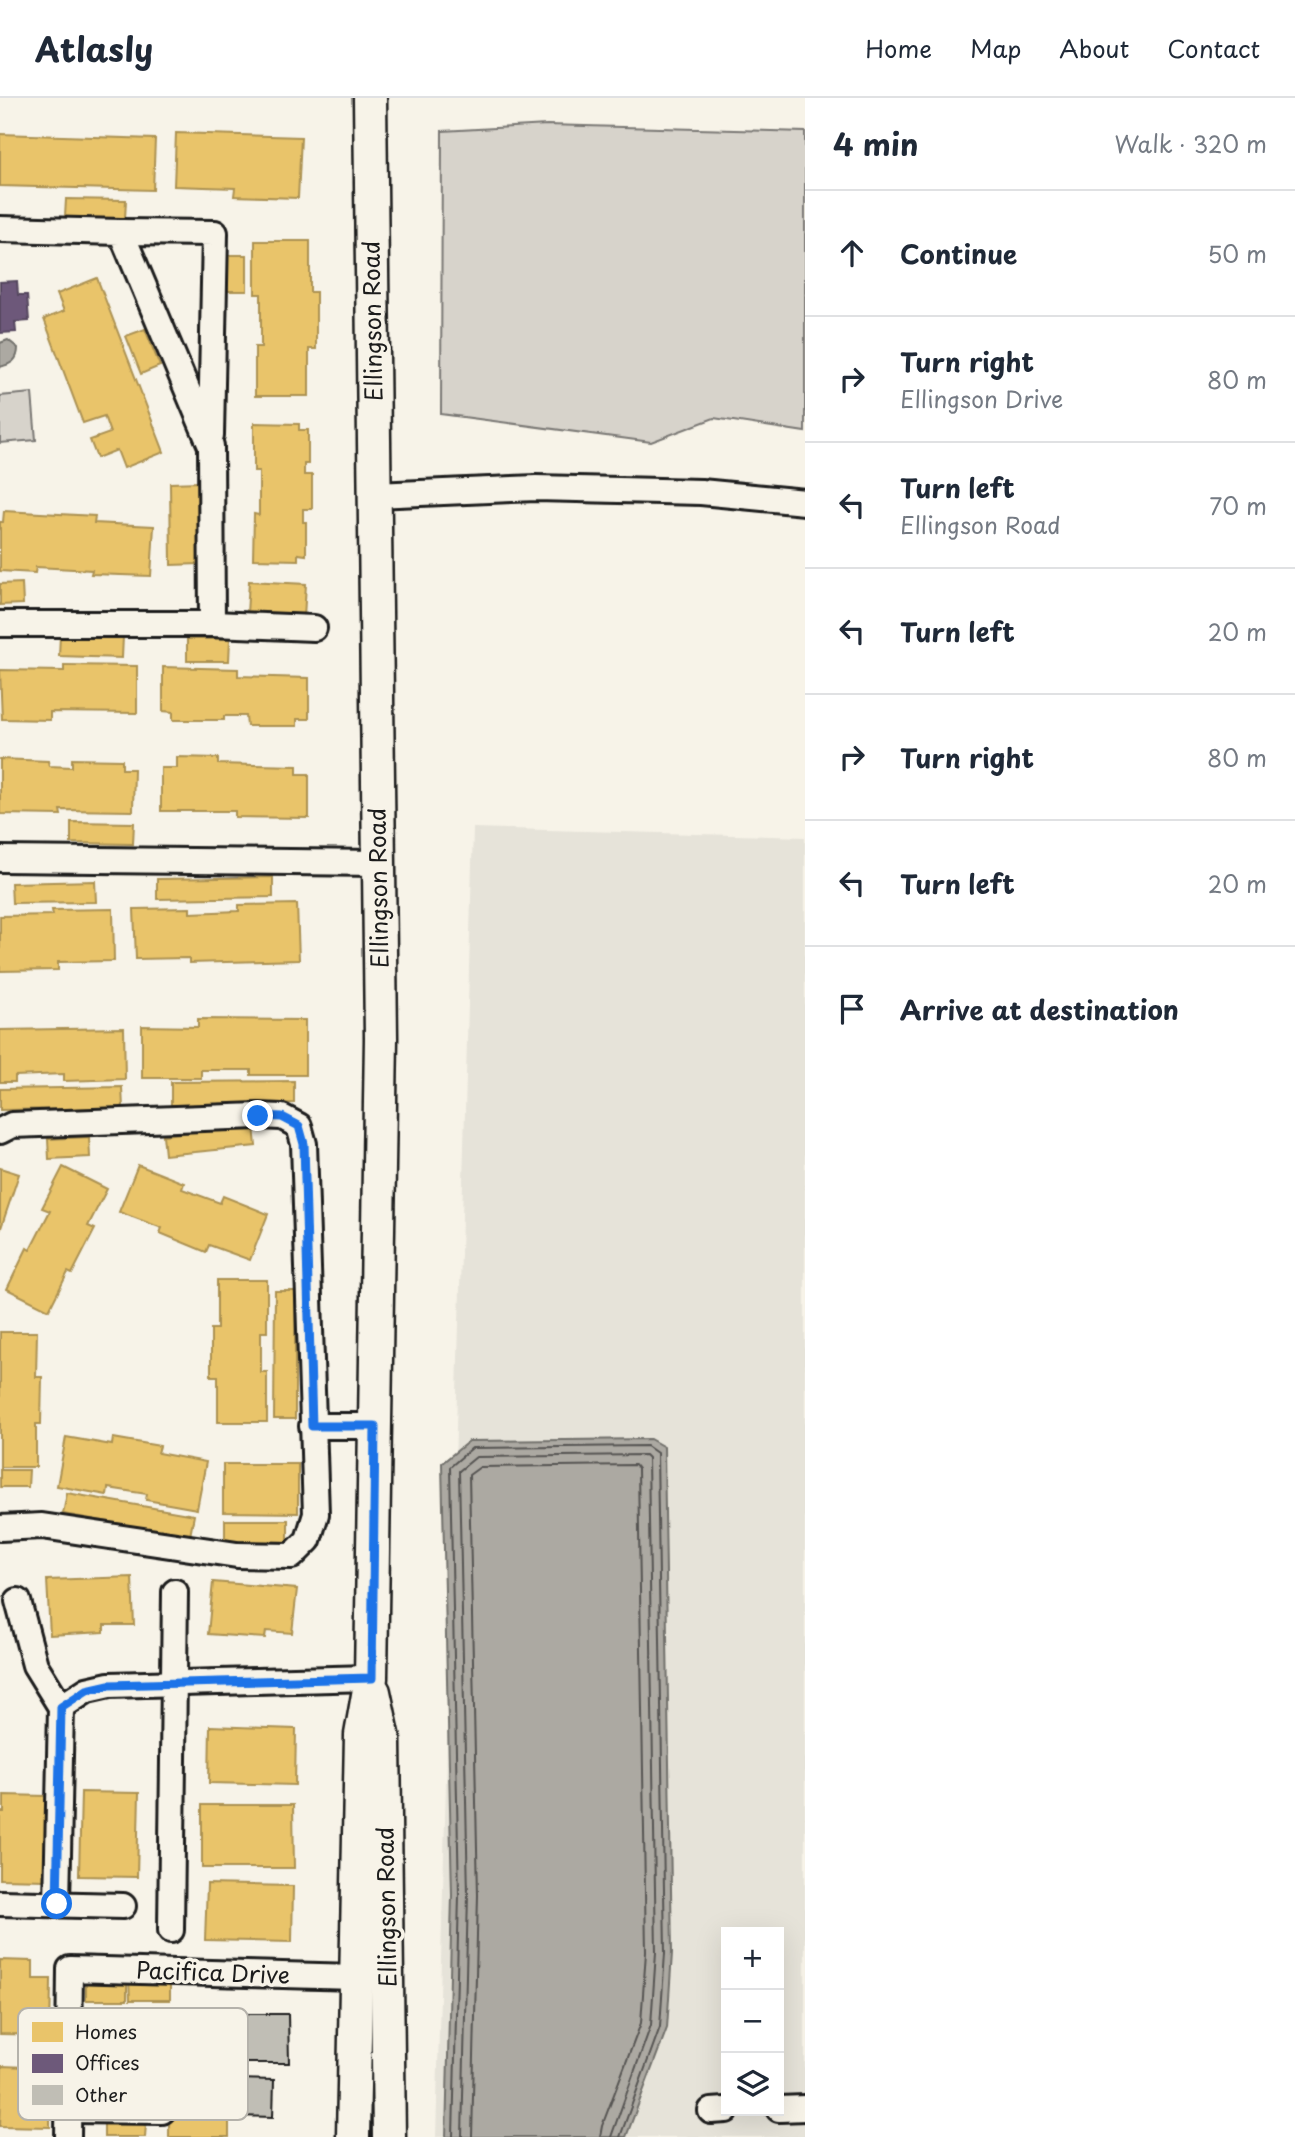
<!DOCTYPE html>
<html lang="en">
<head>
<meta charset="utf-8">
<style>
  :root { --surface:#fff; --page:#f6f6f7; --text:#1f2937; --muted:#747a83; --line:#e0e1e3 }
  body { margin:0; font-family:"Playpen Sans",sans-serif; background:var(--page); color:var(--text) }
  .controls { position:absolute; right:21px; bottom:21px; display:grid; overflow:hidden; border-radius:0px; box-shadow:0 7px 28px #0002 }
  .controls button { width:63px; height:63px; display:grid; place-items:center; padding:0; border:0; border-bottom:2px solid var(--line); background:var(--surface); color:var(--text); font:35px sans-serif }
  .stop { position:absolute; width:21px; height:21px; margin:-16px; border:5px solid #1a73e8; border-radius:50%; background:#fff }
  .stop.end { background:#1a73e8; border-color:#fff; box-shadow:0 2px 7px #0008 }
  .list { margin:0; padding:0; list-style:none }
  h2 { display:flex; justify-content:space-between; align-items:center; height:91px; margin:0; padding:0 28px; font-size:30px }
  h2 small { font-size:23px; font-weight:400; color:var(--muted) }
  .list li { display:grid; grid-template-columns:46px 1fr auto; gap:21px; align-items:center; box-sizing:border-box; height:126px; padding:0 28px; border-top:2px solid var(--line) }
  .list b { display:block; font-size:26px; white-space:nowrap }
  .list p { margin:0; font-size:23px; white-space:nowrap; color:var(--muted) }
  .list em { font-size:23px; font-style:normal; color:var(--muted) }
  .icon { flex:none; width:38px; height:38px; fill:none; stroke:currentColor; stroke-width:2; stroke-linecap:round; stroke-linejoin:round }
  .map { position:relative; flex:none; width:805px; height:2039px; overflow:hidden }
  header { display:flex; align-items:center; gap:42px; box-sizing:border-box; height:98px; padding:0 35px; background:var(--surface); border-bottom:2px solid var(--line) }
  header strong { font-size:33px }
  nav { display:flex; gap:38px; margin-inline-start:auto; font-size:24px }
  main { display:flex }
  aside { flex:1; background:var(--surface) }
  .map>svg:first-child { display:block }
  .built { fill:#e6e3d9; fill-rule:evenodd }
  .green { fill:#d7d3cb; stroke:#7a7874; stroke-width:2 }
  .water { fill:#aca9a2; stroke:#72716c; stroke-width:2 }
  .homes { fill:#e9c46a; stroke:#ac9253; stroke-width:2 }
  .offices { fill:#6d597a; stroke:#55475e; stroke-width:2 }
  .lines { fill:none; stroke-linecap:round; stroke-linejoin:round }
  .shore { stroke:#565452; stroke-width:2 }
  .building { fill:#c0beb5; stroke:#1c1c1c; stroke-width:2 }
  .minor-casing { stroke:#1c1c1c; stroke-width:30 }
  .major-casing { stroke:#1c1c1c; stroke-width:37 }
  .minor { stroke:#f7f3e8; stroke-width:24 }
  .major { stroke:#f7f3e8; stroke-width:32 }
  .route { stroke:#1a73e8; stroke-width:9 }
  .labels { text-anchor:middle; stroke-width:7; stroke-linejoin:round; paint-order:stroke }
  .street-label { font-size:23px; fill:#1c1c1c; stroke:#f7f3e8 }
  .key { fill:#f7f3e8; stroke:#b5b2ab; stroke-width:2 }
  .key-label { font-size:19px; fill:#1c1c1c }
</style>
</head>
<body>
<header>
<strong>Atlasly</strong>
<nav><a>Home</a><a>Map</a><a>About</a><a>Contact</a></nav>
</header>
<main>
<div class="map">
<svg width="805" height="2039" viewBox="0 0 805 2039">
  <rect width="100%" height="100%" fill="#f7f3e8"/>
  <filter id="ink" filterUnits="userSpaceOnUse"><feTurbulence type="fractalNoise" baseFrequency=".0143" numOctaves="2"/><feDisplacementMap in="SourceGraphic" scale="14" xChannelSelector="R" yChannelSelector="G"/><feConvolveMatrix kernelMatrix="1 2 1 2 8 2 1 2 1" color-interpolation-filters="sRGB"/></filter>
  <g filter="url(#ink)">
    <!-- built -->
    <path class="built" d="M 473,730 L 805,739 L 805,2039 L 436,2039 ZM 726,1834 L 779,1834 L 779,2013 L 726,2013 Z"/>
    <!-- green -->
    <g class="green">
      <polygon points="547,27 805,34 805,334 714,320 651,344 441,316 442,33"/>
      <polygon points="32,295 36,342 0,345 0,298"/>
    </g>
    <!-- water -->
    <g class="water">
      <path d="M 8,242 L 18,250 C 18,263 11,266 0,269 L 0,245 Z"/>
      <polygon points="650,1341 664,1349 672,1855 667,1930 626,2039 446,2039 452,1797 442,1365 469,1343"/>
    </g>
    <!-- homes -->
    <g class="homes">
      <polygon points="176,35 301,39 298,100 234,98 235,90 174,88"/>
      <polygon points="0,36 155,41 153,92 0,88"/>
      <polygon points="66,101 126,102 125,121 65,119"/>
      <polygon points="255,143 310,143 310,194 316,194 316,251 309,251 309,298 255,298 255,249 261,249 261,196 255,196"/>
      <rect x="226" y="157" width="21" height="36"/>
      <polygon points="97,180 164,354 124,370 117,352 97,360 90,342 110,335 104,318 83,325 44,221 64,213 57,196"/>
      <polygon points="145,231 160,268 141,276 126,238"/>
      <polygon points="254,325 299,326 299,332 308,332 308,366 304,366 304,377 312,377 312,411 303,411 303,424 306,424 306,457 298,456 298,462 253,461 254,416 259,417 259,373 254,373"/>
      <polygon points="199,384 200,466 171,467 170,385"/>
      <polygon points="4,413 95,418 94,425 154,428 151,478 91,476 92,472 36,469 35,475 0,473 0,424 3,424"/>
      <polygon points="249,483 306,486 304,519 247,516"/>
      <polygon points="22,485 23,506 0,507 0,486"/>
      <polygon points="60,537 123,538 122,560 59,558"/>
      <polygon points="187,541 230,541 229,563 187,563"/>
      <polygon points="64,567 137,568 137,615 50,614 50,622 2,621 0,572 64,573"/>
      <polygon points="163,569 238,571 238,578 309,580 309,621 297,621 297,628 247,628 246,618 224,618 224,622 173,622 173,614 163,613"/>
      <polygon points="177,659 218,660 218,666 297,668 297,676 309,676 309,720 235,719 235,713 161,713 161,670 177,670"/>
      <polygon points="0,661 48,663 49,668 72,669 72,661 122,662 122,671 134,671 133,713 60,712 61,717 0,716"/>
      <polygon points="71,724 134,725 133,746 71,745"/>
      <polygon points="273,779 273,799 157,801 157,781"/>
      <polygon points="95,783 96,804 12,805 11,785"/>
      <polygon points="297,806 299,862 189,865 189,860 136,861 134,811 190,810 190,815 239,813 239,807"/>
      <polygon points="113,811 114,863 58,864 58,872 0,873 0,818 53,817 52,812"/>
      <polygon points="198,921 305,922 305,977 251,977 251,972 201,972 201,980 142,980 142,928 198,929"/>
      <polygon points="124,930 125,981 64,983 64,976 15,978 15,984 0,984 0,932"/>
      <polygon points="294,983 294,1005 171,1007 171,984"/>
      <polygon points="122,989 123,1010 0,1012 0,991"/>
      <polygon points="254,1028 256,1048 165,1057 163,1037"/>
      <polygon points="89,1039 90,1059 49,1061 48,1041"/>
      <polygon points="138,1067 184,1085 182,1091 220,1105 223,1098 268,1116 250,1162 209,1147 206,1154 160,1135 162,1130 119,1114"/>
      <polygon points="63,1069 107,1091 88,1128 95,1131 72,1176 68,1174 49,1212 7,1191 27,1150 30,1152 50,1113 42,1110"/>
      <polygon points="0,1070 19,1076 0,1133"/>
      <polygon points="217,1182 267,1182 267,1234 261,1234 261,1274 267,1274 267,1324 218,1324 218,1278 211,1278 211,1231 217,1231"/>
      <polygon points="275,1193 295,1193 295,1321 274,1321"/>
      <polygon points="0,1234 37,1234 36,1279 42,1279 41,1326 36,1326 36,1369 0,1369"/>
      <polygon points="66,1339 112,1347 113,1340 160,1348 158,1355 206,1364 197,1411 146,1402 147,1396 108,1390 107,1397 57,1388"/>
      <polygon points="223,1366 298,1366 298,1415 223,1414"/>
      <polygon points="0,1372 29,1372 28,1389 0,1389"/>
      <polygon points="67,1395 194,1417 190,1438 63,1416"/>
      <polygon points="225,1422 288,1422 288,1444 225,1443"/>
      <polygon points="132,1479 134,1527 104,1527 104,1534 50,1537 47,1482"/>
      <polygon points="213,1484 297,1491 292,1535 266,1533 265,1540 208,1536"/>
      <polygon points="210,1628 296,1631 295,1687 209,1685"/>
      <polygon points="81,1694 139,1695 137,1779 79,1778"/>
      <polygon points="4,1697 47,1698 46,1782 0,1781 0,1714 4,1714"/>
      <polygon points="202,1707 293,1707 294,1770 202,1770"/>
      <polygon points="207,1786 293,1788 292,1844 205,1842"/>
      <polygon points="0,1862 33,1863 33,1881 51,1881 50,1937 0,1936"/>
      <rect x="86" y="1882" width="41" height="20"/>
      <polygon points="129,1882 170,1882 170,1902 130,1902"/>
      <polygon points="170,1926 229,1926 229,2039 169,2039"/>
      <polygon points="2,1968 51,1970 50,2029 0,2028"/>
      <polygon points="104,2025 146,2026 145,2039 104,2039"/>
    </g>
    <!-- offices -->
    <polygon class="offices" points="17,183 18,197 27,197 29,223 15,224 16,234 0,235 0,184"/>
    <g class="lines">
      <!-- shore -->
      <g class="shore">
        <polyline points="453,2039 459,1797 450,1369 472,1350 647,1348 657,1355 665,1855 660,1929 620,2039"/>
        <polyline points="462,2039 468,1797 459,1373 476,1359 645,1357 648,1360 656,1854 651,1927 611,2039"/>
        <polyline points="472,2039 478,1797 469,1377 480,1369 635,1367 638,1371 646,1854 641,1925 602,2028 600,2039"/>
      </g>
    </g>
    <!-- building -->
    <g class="building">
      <polygon points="240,1916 288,1916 289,1965 240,1965"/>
      <polygon points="238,1981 274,1982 273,2019 237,2018"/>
    </g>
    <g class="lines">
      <!-- minor casing -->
      <g class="minor-casing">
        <g id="minor">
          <polyline points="0,131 121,134 211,348 212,526"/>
          <polyline points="121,134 215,135 211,337"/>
          <polyline points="375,397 536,390 701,394 805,404"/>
          <polyline points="0,526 212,526 314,530"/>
          <polyline points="0,761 379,765"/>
          <polyline points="0,1033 12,1027 258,1018 282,1019 299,1028 304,1046 316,1416 308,1442 292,1458 237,1457 42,1428 0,1430"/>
          <polyline points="312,1328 375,1328"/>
          <polyline points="18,1503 35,1567 61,1609 57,1806"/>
          <polyline points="61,1609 87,1592 109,1587 371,1580"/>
          <polyline points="0,1805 123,1808"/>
          <polyline points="171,1832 175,1494"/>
          <polyline points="779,2011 805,2010"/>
          <polyline points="68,2012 162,2013"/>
          <polyline points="711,2013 726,2012"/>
          <polyline points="68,2039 70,1871 356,1879"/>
        </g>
      </g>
      <!-- major casing -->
      <g class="major-casing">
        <g id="major">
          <polyline points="374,1594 384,1641 389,2039"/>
          <polyline points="353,2039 361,1637 371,1580 381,940 370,0"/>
        </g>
      </g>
      <!-- minor -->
      <use href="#minor" class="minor"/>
      <!-- major -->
      <use href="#major" class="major"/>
    </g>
  </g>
  <g class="lines" filter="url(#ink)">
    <!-- route -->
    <polyline class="route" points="57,1806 61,1609 87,1592 109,1587 372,1580 375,1328 312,1328 304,1046 299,1028 282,1019 258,1018"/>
  </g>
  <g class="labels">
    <!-- street labels -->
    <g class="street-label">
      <text transform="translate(373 223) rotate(-91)" y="8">Ellingson Road</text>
      <text transform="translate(379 790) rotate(-91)" y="8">Ellingson Road</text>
      <text transform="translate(387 1809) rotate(-91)" y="8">Ellingson Road</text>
      <text transform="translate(213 1875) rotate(2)" y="8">Pacifica Drive</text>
    </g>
  </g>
  <!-- legend -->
  <rect x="18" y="1910" width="230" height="112" rx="10" class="key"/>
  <rect x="32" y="1924" width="31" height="20" fill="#e9c46a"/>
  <rect x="32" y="1956" width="31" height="19" fill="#6d597a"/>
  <rect x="32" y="1987" width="31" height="20" fill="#c0beb5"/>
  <g class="key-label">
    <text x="75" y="1941">Homes</text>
    <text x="75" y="1972">Offices</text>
    <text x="75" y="2004">Other</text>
  </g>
</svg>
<div class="controls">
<button>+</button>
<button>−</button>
<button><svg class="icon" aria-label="layers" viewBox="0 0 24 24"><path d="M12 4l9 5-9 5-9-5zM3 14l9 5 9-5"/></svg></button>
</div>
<div class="stop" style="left:57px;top:1806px"></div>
<div class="stop end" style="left:258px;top:1018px"></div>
</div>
<aside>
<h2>4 min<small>Walk · 320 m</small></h2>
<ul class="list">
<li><svg class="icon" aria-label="ahead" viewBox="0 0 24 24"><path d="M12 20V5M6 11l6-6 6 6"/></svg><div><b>Continue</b></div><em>50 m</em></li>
<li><svg class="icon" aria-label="right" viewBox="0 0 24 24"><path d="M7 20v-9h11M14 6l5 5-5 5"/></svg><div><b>Turn right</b><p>Ellingson Drive</p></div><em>80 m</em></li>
<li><svg class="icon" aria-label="left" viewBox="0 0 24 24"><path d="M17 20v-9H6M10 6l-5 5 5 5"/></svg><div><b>Turn left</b><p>Ellingson Road</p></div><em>70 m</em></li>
<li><svg class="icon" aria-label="left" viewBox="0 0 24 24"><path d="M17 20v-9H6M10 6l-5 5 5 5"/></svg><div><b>Turn left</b></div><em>20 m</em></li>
<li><svg class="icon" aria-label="right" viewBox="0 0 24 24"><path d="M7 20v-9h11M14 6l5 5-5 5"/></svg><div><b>Turn right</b></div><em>80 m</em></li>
<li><svg class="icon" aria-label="left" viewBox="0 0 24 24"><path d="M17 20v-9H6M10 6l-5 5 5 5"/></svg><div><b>Turn left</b></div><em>20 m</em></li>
<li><svg class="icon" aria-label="arrive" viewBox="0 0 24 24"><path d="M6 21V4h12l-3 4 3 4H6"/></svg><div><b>Arrive at destination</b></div></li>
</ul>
</aside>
</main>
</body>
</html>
